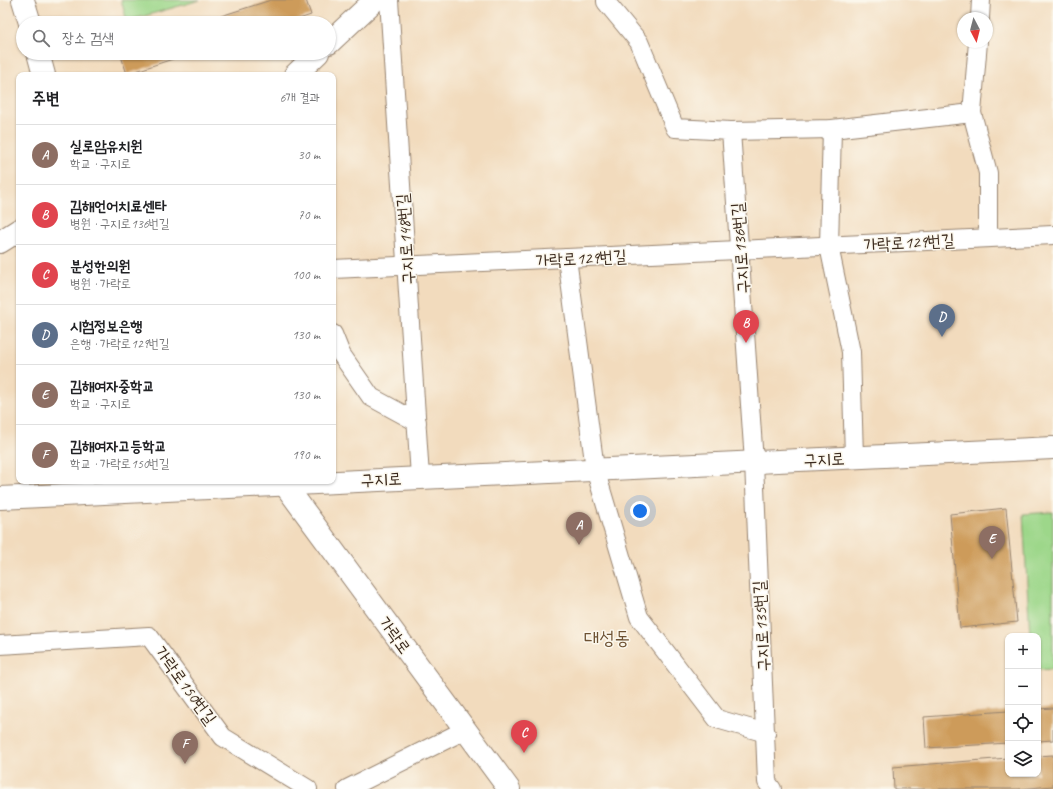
<!DOCTYPE html>
<html lang="ko">
<head>
<meta charset="utf-8">
<style>
  :root { --surface:#fff; --page:#f2f2f2; --text:#202124; --muted:#757577; --line:#e0e0e0; --accent:#1a73e8 }
  body { margin:0; font-family:Caveat,"Poor Story",sans-serif; background:var(--page); color:var(--text) }
  .controls { position:absolute; right:12px; bottom:12px; display:grid; overflow:hidden; border-radius:8px; box-shadow:0 1px 3px #0004 }
  .controls button { width:36px; height:36px; display:grid; place-items:center; padding:0; border:0; border-bottom:1px solid var(--line); background:var(--surface); color:var(--text); font:20px sans-serif }
  .compass { position:absolute; left:957px; top:12px; width:36px; height:36px; border-radius:50%; background:var(--surface); box-shadow:0 1px 3px #0004; rotate:173deg }
  .you { position:absolute; left:640px; top:511px; width:14px; height:14px; margin:-10px; border:3px solid #fff; border-radius:50%; background:#1a73e8; box-shadow:0 0 0 6px #1a73e833 }
  .badge { display:grid; place-items:center; width:26px; height:26px; border-radius:50%; background:var(--accent); color:#fff; font-size:13px; font-weight:700 }
  .pin { position:absolute; translate:-50% -33px; filter:drop-shadow(0 1px 2px #0008) }
  .pin::after { content:''; position:absolute; top:21px; width:14px; height:12px; background:inherit; clip-path:polygon(0 0,100% 0,50% 100%) }
  .list { margin:0; padding:0; list-style:none }
  h2 { display:flex; justify-content:space-between; align-items:center; height:52px; margin:0; padding:0 16px; font-size:17px }
  h2 small { font-size:13px; font-weight:400; color:var(--muted) }
  .list li { display:grid; grid-template-columns:26px 1fr auto; gap:12px; align-items:center; box-sizing:border-box; height:60px; padding:0 16px; border-top:1px solid var(--line) }
  .list b { display:block; font-size:15px; white-space:nowrap }
  .list p { margin:0; font-size:13px; white-space:nowrap; color:var(--muted) }
  .list em { font-size:13px; font-style:normal; color:var(--muted) }
  .icon { flex:none; width:22px; height:22px; fill:none; stroke:currentColor; stroke-width:2; stroke-linecap:round; stroke-linejoin:round }
  .map { position:relative; flex:none; width:1053px; height:789px; overflow:hidden }
  .search { position:absolute; background:var(--surface); box-shadow:0 1px 3px #0004; left:16px; top:16px; width:320px; height:44px; display:flex; align-items:center; gap:10px; box-sizing:border-box; padding:0 14px; border-radius:22px; color:var(--muted); font-size:15px }
  .panel { position:absolute; background:var(--surface); box-shadow:0 1px 3px #0004; left:16px; top:72px; width:320px; height:412px; border-radius:8px }
  .map>svg:first-child { display:block }
  .green { fill:#9dd78a; stroke:#6c8054 }
  .building { fill:#cd9b5a }
  .lines { fill:none; stroke-linecap:round; stroke-linejoin:round }
  .street-casing { stroke:#96826e; stroke-width:20 }
  .secondary-casing { stroke:#96826e; stroke-width:24 }
  .street { stroke:#fff; stroke-width:18 }
  .secondary { stroke:#fff; stroke-width:22 }
  .labels { text-anchor:middle; stroke-width:3; stroke-linejoin:round; paint-order:stroke }
  .street-label { font-size:17px; fill:#3b2a1e; stroke:#fbf7ec }
  .quarter-label { font-size:19px; fill:#6e5233; stroke:#fbf7ec }
</style>
</head>
<body>
<div class="map">
<svg width="1053" height="789" viewBox="0 0 1053 789">
  <rect width="100%" height="100%" fill="#fbf7ec"/>
  <filter id="ink" filterUnits="userSpaceOnUse"><feTurbulence type="fractalNoise" baseFrequency=".025" numOctaves="2"/><feDisplacementMap in="SourceGraphic" scale="8" xChannelSelector="R" yChannelSelector="G"/><feConvolveMatrix kernelMatrix="1 2 1 2 8 2 1 2 1" color-interpolation-filters="sRGB"/></filter>
  <filter id="wash" filterUnits="userSpaceOnUse"><feTurbulence type="fractalNoise" baseFrequency=".012" numOctaves="4" result="noise"/><feDisplacementMap in="SourceGraphic" scale="16" xChannelSelector="R" yChannelSelector="G"/><feGaussianBlur stdDeviation="0.9" result="paint"/><feColorMatrix in="noise" values="0 0 0 0 0 0 0 0 0 0 0 0 0 0 0 0 0 1.4 0 .05"/><feComposite in="paint" operator="in"/></filter>
  <g filter="url(#wash)">
    <rect width="100%" height="100%" fill="#f2dbbd"/>
    <!-- green -->
    <g class="green">
      <polygon points="121,0 200,0 127,21"/>
      <polygon points="1053,512 1053,669 1038,670 1038,636 1030,636 1023,514"/>
    </g>
    <g id="blocks">
      <!-- building -->
      <g class="building">
        <polygon points="271,0 306,0 311,15 287,23 199,23"/>
        <polygon points="120,53 191,53 127,74"/>
        <polygon points="1006,508 1017,622 960,628 950,514"/>
        <polygon points="1053,708 1053,740 1038,741 1038,709"/>
        <polygon points="1008,711 1008,743 926,748 924,717"/>
        <polygon points="1053,755 1053,786 1018,789 894,789 893,767 1008,758 1008,774 1038,774 1038,756"/>
      </g>
    </g>
  </g>
  <g filter="url(#ink)">
    <use href="#blocks" fill-opacity="0" stroke="#96826e" stroke-width="1"/>
    <g class="lines">
      <!-- street casing -->
      <g class="street-casing">
        <g id="street">
          <polyline points="389,0 420,477"/>
          <polyline points="606,0 606,2 639,42 675,128 731,131 754,462 767,782 772,789"/>
          <polyline points="980,18 981,0"/>
          <polyline points="972,113 988,173 988,238"/>
          <polyline points="832,129 829,246 851,352 854,457"/>
          <polyline points="731,131 832,129 972,113 978,42"/>
          <polyline points="567,258 595,469 639,617 717,719 766,733"/>
          <polyline points="333,269 1053,235"/>
          <polyline points="333,334 341,354 371,397 417,422"/>
          <polyline points="0,645 149,636 223,737 308,789"/>
          <polyline points="347,789 465,730"/>
        </g>
      </g>
      <!-- secondary casing -->
      <g class="secondary-casing">
        <g id="secondary">
          <polyline points="23,0 30,23"/>
          <polyline points="329,43 375,0"/>
          <polyline points="38,53 44,75"/>
          <polyline points="295,75 318,53"/>
          <polyline points="0,242 19,230"/>
          <polyline points="282,481 509,789"/>
          <polyline points="0,498 1053,448"/>
        </g>
      </g>
      <!-- street -->
      <use href="#street" class="street"/>
      <!-- secondary -->
      <use href="#secondary" class="secondary"/>
    </g>
  </g>
  <g class="labels">
    <!-- street labels -->
    <g class="street-label">
      <text transform="translate(405 239) rotate(-94)" y="6">구지로148번길</text>
      <text transform="translate(909 242) rotate(-3)" y="6">가락로129번길</text>
      <text transform="translate(740 248) rotate(-94)" y="6">구지로136번길</text>
      <text transform="translate(581 258) rotate(-3)" y="6">가락로129번길</text>
      <text transform="translate(824 459) rotate(-3)" y="6">구지로</text>
      <text transform="translate(381 479) rotate(-3)" y="6">구지로</text>
      <text transform="translate(761 626) rotate(-93)" y="6">구지로135번길</text>
      <text transform="translate(395 635) rotate(54)" y="6">가락로</text>
      <text transform="translate(186 685) rotate(54)" y="6">가락로150번길</text>
    </g>
    <!-- quarter labels -->
    <g class="quarter-label">
      <text x="607" y="644">대성동</text>
    </g>
  </g>
</svg>
<div class="controls">
<button>+</button>
<button>−</button>
<button><svg class="icon" aria-label="locate" viewBox="0 0 24 24"><circle cx="12" cy="12" r="6"/><path d="M12 2v4M12 18v4M2 12h4M18 12h4"/></svg></button>
<button><svg class="icon" aria-label="layers" viewBox="0 0 24 24"><path d="M12 4l9 5-9 5-9-5zM3 14l9 5 9-5"/></svg></button>
</div>
<svg class="compass" viewBox="-18 -18 36 36"><path d="M0-13l5 13h-10z" fill="#e53935"/><path d="M0 13l5-13h-10z" fill="#757577"/></svg>
<div class="you"></div>
<div class="pin badge" style="left:579px;top:545px;background:#8d6e63">A</div>
<div class="pin badge" style="left:746px;top:343px;background:#e0444e">B</div>
<div class="pin badge" style="left:524px;top:753px;background:#e0444e">C</div>
<div class="pin badge" style="left:942px;top:337px;background:#5c6f8a">D</div>
<div class="pin badge" style="left:992px;top:559px;background:#8d6e63">E</div>
<div class="pin badge" style="left:185px;top:764px;background:#8d6e63">F</div>
<div class="search"><svg class="icon" aria-label="search" viewBox="0 0 24 24"><circle cx="10" cy="10" r="6"/><path d="M15 15l6 6"/></svg>장소 검색</div>
<section class="panel">
<h2>주변<small>6개 결과</small></h2>
<ul class="list">
<li><span class="badge" style="background:#8d6e63">A</span><div><b>실로암유치원</b><p>학교 · 구지로</p></div><em>30 m</em></li>
<li><span class="badge" style="background:#e0444e">B</span><div><b>김해언어치료센타</b><p>병원 · 구지로136번길</p></div><em>70 m</em></li>
<li><span class="badge" style="background:#e0444e">C</span><div><b>분성한의원</b><p>병원 · 가락로</p></div><em>100 m</em></li>
<li><span class="badge" style="background:#5c6f8a">D</span><div><b>시험정보은행</b><p>은행 · 가락로129번길</p></div><em>130 m</em></li>
<li><span class="badge" style="background:#8d6e63">E</span><div><b>김해여자중학교</b><p>학교 · 구지로</p></div><em>130 m</em></li>
<li><span class="badge" style="background:#8d6e63">F</span><div><b>김해여자고등학교</b><p>학교 · 가락로150번길</p></div><em>190 m</em></li>
</ul>
</section>
</div>
</body>
</html>
